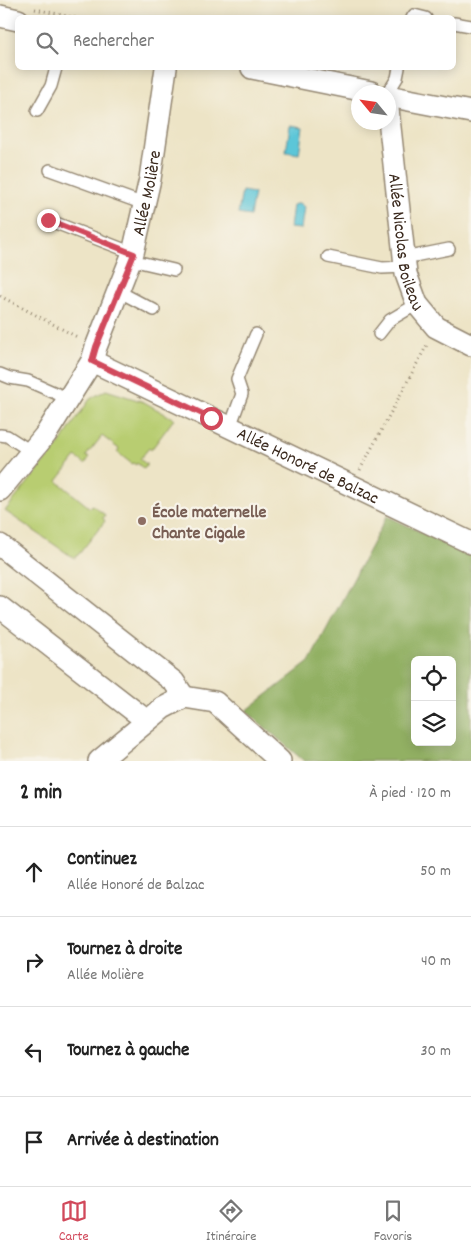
<!DOCTYPE html>
<html lang="fr">
<head>
<meta charset="utf-8">
<style>
  :root { --surface:#fff; --page:#f6f6f6; --text:#222; --muted:#767676; --line:#e0e0e0; --accent:#d1495b }
  body { margin:0; font-family:Dekko,sans-serif; background:var(--page); color:var(--text) }
  .controls { position:absolute; right:15px; bottom:15px; display:grid; overflow:hidden; border-radius:8px; box-shadow:0 2px 12px #0003 }
  .controls button { width:45px; height:45px; display:grid; place-items:center; padding:0; border:0; border-bottom:1px solid var(--line); background:var(--surface); color:var(--text); font:25px sans-serif }
  .compass { position:absolute; left:351px; top:85px; width:45px; height:45px; border-radius:50%; background:var(--surface); box-shadow:0 2px 12px #0003; rotate:299deg }
  .stop { position:absolute; width:15px; height:15px; margin:-11px; border:4px solid #d1495b; border-radius:50%; background:#fff }
  .stop.end { background:#d1495b; border-color:#fff; box-shadow:0 1px 5px #0008 }
  .list { margin:0; padding:0; list-style:none }
  h2 { display:flex; justify-content:space-between; align-items:center; height:65px; margin:0; padding:0 20px; font-size:21px }
  h2 small { font-size:16px; font-weight:400; color:var(--muted) }
  .list li { display:grid; grid-template-columns:32px 1fr auto; gap:15px; align-items:center; box-sizing:border-box; height:90px; padding:0 20px; border-top:1px solid var(--line) }
  .list b { display:block; font-size:19px; white-space:nowrap }
  .list p { margin:0; font-size:16px; white-space:nowrap; color:var(--muted) }
  .list em { font-size:16px; font-style:normal; color:var(--muted) }
  .icon { flex:none; width:28px; height:28px; fill:none; stroke:currentColor; stroke-width:2; stroke-linecap:round; stroke-linejoin:round }
  .map { position:relative; flex:none; width:471px; height:761px; overflow:hidden }
  .search { position:absolute; background:var(--surface); box-shadow:0 2px 12px #0003; left:15px; right:15px; top:15px; height:55px; display:flex; align-items:center; gap:12px; box-sizing:border-box; padding:0 18px; border-radius:8px; color:var(--muted); font-size:19px }
  .sheet { height:425px; background:var(--surface) }
  nav { display:flex; justify-content:space-around; align-items:center; box-sizing:border-box; height:70px; border-top:1px solid var(--line); background:var(--surface); font-size:14px; color:var(--muted) }
  nav a { display:grid; justify-items:center; gap:2px }
  nav .on { color:var(--accent) }
  .map>svg:first-child { display:block }
  .green { fill:#b8cd71; stroke:#7a7c48 }
  .forest { fill:#92b063; stroke:#666d40; fill-rule:evenodd }
  .water { fill:#5cc6d8; stroke:#4c787b }
  .lines { fill:none; stroke-linecap:round; stroke-linejoin:round }
  .lane-casing { stroke:#948772; stroke-width:14 }
  .street-casing { stroke:#948772; stroke-width:24 }
  .path { stroke:#948772; stroke-width:3; stroke-dasharray:1 4; stroke-linecap:butt }
  .lane { stroke:#fff; stroke-width:11 }
  .street { stroke:#fff; stroke-width:21 }
  .route { stroke:#d1495b; stroke-width:6 }
  .education-dot { fill:#8d6e63; stroke:#f7f3e8; stroke-width:2 }
  .labels { text-anchor:middle; stroke-width:4.5; stroke-linejoin:round; paint-order:stroke }
  .street-label { font-size:18px; fill:#3b2a1e; stroke:#f7f3e8 }
  .education-label { font-size:18px; font-weight:bold; fill:#785e54; stroke:#f7f3e8; text-anchor:start }
</style>
</head>
<body>
<div class="map">
<svg width="471" height="761" viewBox="0 0 471 761">
  <rect width="100%" height="100%" fill="#f7f3e8"/>
  <filter id="ink" filterUnits="userSpaceOnUse"><feTurbulence type="fractalNoise" baseFrequency=".02" numOctaves="2"/><feDisplacementMap in="SourceGraphic" scale="10" xChannelSelector="R" yChannelSelector="G"/><feConvolveMatrix kernelMatrix="1 2 1 2 8 2 1 2 1" color-interpolation-filters="sRGB"/></filter>
  <filter id="wash" filterUnits="userSpaceOnUse"><feTurbulence type="fractalNoise" baseFrequency=".0096" numOctaves="4" result="noise"/><feDisplacementMap in="SourceGraphic" scale="20" xChannelSelector="R" yChannelSelector="G"/><feGaussianBlur stdDeviation="1.12" result="paint"/><feColorMatrix in="noise" values="0 0 0 0 0 0 0 0 0 0 0 0 0 0 0 0 0 1.4 0 .05"/><feComposite in="paint" operator="in"/></filter>
  <g filter="url(#wash)">
    <rect width="100%" height="100%" fill="#ede4c6"/>
    <!-- green -->
    <polygon class="green" points="106,390 144,402 174,419 151,450 149,448 140,459 147,465 144,469 137,463 136,465 133,463 132,464 117,452 119,449 102,436 86,456 89,458 85,464 76,457 57,481 90,508 92,505 105,515 103,518 105,521 79,554 74,558 5,511 60,443 90,399"/>
    <!-- forest -->
    <path class="forest" d="M 387,516 L 471,556 L 471,761 L 304,761 L 246,711 L 309,662 ZM 415,660 L 452,660 L 452,742 L 415,742 Z"/>
    <!-- water -->
    <g class="water">
      <polygon points="290,125 303,127 299,154 286,152"/>
      <polygon points="242,191 254,193 250,216 238,214"/>
      <polygon points="299,203 304,207 301,229 290,228 293,205"/>
    </g>
  </g>
  <g filter="url(#ink)">
    <g class="lines">
      <!-- lane casing -->
      <g class="lane-casing">
        <g id="lane">
          <polyline points="412,18 414,15 426,18"/>
          <polyline points="454,23 471,26"/>
          <polyline points="388,93 397,78 399,68"/>
          <polyline points="37,111 51,86 56,68"/>
          <polyline points="50,170 144,204"/>
          <polyline points="48,220 133,253"/>
          <polyline points="328,257 382,268 405,267"/>
          <polyline points="404,258 449,249"/>
          <polyline points="131,260 174,270"/>
          <polyline points="118,291 154,310"/>
          <polyline points="379,334 390,320 417,304"/>
          <polyline points="0,374 10,378 28,381 69,399"/>
          <polyline points="230,427 242,394 237,379 256,334"/>
          <polyline points="0,435 7,436 32,452"/>
        </g>
      </g>
      <!-- street casing -->
      <g class="street-casing">
        <g id="street">
          <polyline points="0,16 18,20"/>
          <polyline points="252,68 371,92"/>
          <polyline points="388,96 471,112"/>
          <path id="s1" d="M 388,109 L 406,274 L 417,304 L 436,327 L 471,345"/>
          <path id="s2" d="M 92,361 L 471,543"/>
          <path id="s3" d="M 0,490 L 46,434 L 92,361 L 96,347 L 133,253 L 150,179 L 166,68"/>
          <polyline points="0,545 174,682 184,697"/>
          <polyline points="0,607 147,721"/>
          <polyline points="99,761 163,708 184,697 215,702 280,761"/>
        </g>
      </g>
      <!-- path -->
      <g class="path">
        <polyline points="35,9 76,18"/>
        <polyline points="0,296 79,338"/>
        <polyline points="360,470 428,343"/>
      </g>
      <!-- lane -->
      <use href="#lane" class="lane"/>
      <!-- street -->
      <use href="#street" class="street"/>
    </g>
  </g>
  <g class="lines" filter="url(#ink)">
    <!-- route -->
    <polyline class="route" points="48,220 134,254 96,347 92,361 211,418"/>
  </g>
  <!-- markers -->
  <circle class="education-dot" cx="142" cy="521" r="5"/>
  <g class="labels">
    <!-- street labels -->
    <g class="street-label">
      <text dy="6" stroke="none"><textPath href="#s3" startOffset="336">Allée Molière</textPath></text>
      <text dy="6" stroke="none"><textPath href="#s1" startOffset="134">Allée Nicolas Boileau</textPath></text>
      <text dy="6" stroke="none"><textPath href="#s2" startOffset="240">Allée Honoré de Balzac</textPath></text>
    </g>
    <!-- education labels -->
    <g class="education-label">
      <text x="152" y="517">École maternelle<tspan x="152" dy="21">Chante Cigale</tspan></text>
    </g>
  </g>
</svg>
<div class="controls">
<button><svg class="icon" aria-label="locate" viewBox="0 0 24 24"><circle cx="12" cy="12" r="6"/><path d="M12 2v4M12 18v4M2 12h4M18 12h4"/></svg></button>
<button><svg class="icon" aria-label="layers" viewBox="0 0 24 24"><path d="M12 4l9 5-9 5-9-5zM3 14l9 5 9-5"/></svg></button>
</div>
<svg class="compass" viewBox="-18 -18 36 36"><path d="M0-13l5 13h-10z" fill="#e53935"/><path d="M0 13l5-13h-10z" fill="#767676"/></svg>
<div class="stop" style="left:211px;top:418px"></div>
<div class="stop end" style="left:48px;top:220px"></div>
<div class="search"><svg class="icon" aria-label="search" viewBox="0 0 24 24"><circle cx="10" cy="10" r="6"/><path d="M15 15l6 6"/></svg>Rechercher</div>
</div>
<section class="sheet">
<h2>2 min<small>À pied · 120 m</small></h2>
<ul class="list">
<li><svg class="icon" aria-label="ahead" viewBox="0 0 24 24"><path d="M12 20V5M6 11l6-6 6 6"/></svg><div><b>Continuez</b><p>Allée Honoré de Balzac</p></div><em>50 m</em></li>
<li><svg class="icon" aria-label="right" viewBox="0 0 24 24"><path d="M7 20v-9h11M14 6l5 5-5 5"/></svg><div><b>Tournez à droite</b><p>Allée Molière</p></div><em>40 m</em></li>
<li><svg class="icon" aria-label="left" viewBox="0 0 24 24"><path d="M17 20v-9H6M10 6l-5 5 5 5"/></svg><div><b>Tournez à gauche</b></div><em>30 m</em></li>
<li><svg class="icon" aria-label="arrive" viewBox="0 0 24 24"><path d="M6 21V4h12l-3 4 3 4H6"/></svg><div><b>Arrivée à destination</b></div></li>
</ul>
</section>
<nav>
<a class="on"><svg class="icon" aria-label="map" viewBox="0 0 24 24"><path d="M3 6l6-2 6 2 6-2v14l-6 2-6-2-6 2zM9 4v14M15 6v14"/></svg>Carte</a>
<a><svg class="icon" aria-label="directions" viewBox="0 0 24 24"><path d="M12 3l9 9-9 9-9-9zM9 14v-3h6M13 9l2 2-2 2"/></svg>Itinéraire</a>
<a><svg class="icon" aria-label="saved" viewBox="0 0 24 24"><path d="M7 4h10v16l-5-4-5 4z"/></svg>Favoris</a>
</nav>
</body>
</html>
